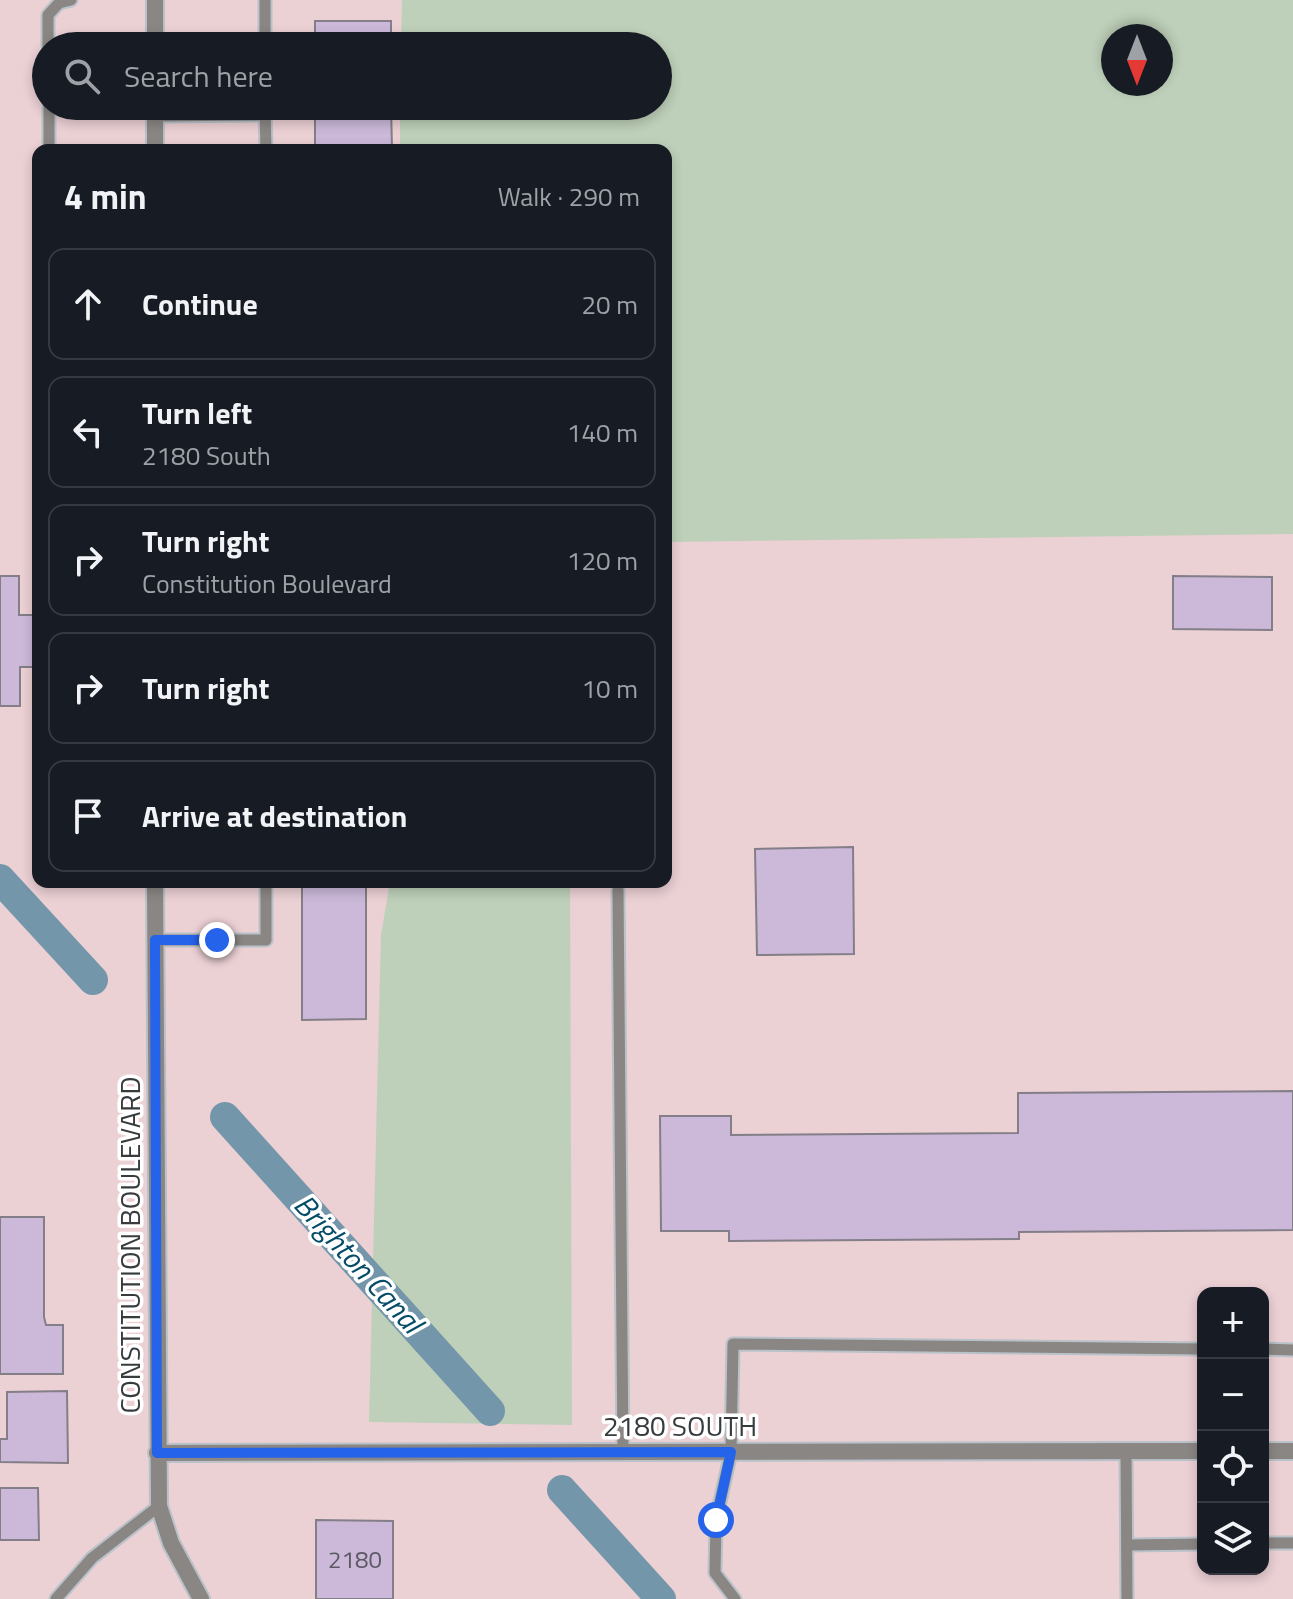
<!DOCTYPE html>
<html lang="en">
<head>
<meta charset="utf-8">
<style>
  :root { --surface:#171b24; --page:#20242c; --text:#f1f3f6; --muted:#9ea1a6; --line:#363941 }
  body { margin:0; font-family:"Titillium Web",sans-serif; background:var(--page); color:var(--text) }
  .controls { position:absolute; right:24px; bottom:24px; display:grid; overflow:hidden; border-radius:16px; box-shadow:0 4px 12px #0003 }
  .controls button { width:72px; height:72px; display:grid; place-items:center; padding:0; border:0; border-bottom:2px solid var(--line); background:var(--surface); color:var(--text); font:40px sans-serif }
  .compass { position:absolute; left:1101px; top:24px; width:72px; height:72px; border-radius:50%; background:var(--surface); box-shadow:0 4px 12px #0003; rotate:180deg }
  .stop { position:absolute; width:24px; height:24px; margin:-18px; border:6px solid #2563eb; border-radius:50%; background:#fff }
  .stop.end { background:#2563eb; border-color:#fff; box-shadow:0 2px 8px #0008 }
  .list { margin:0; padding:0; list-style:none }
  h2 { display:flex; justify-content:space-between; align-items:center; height:104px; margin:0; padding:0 32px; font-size:34px }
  h2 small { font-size:26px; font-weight:400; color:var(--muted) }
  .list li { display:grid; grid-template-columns:52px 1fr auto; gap:24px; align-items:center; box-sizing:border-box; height:112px; margin:0 16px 16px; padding:0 16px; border:2px solid var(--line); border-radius:16px }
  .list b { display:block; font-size:30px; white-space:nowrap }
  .list p { margin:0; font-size:26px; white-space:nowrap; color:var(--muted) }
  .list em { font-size:26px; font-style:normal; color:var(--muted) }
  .icon { flex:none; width:44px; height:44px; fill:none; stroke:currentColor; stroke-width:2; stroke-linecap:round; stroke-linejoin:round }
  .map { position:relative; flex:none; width:1293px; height:1599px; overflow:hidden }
  .search { position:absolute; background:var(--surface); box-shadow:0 4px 12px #0003; left:32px; top:32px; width:640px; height:88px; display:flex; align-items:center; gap:20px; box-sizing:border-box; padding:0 28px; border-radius:44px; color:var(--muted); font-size:30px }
  .panel { position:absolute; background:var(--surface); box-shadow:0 4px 12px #0003; left:32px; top:144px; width:640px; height:744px; border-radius:16px }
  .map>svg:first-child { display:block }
  .industrial { fill:#ebd0d4; fill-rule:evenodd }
  .green { fill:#bed0b9; fill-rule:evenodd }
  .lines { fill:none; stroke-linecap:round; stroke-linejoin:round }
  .canal { stroke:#7496aa; stroke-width:30 }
  .building { fill:#ccb9d9; stroke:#837e87; stroke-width:2 }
  .service-casing { stroke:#b9c1c9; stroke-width:15 }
  .minor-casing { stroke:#b9c1c9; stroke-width:20 }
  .tertiary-casing { stroke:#b9c1c9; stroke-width:20 }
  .service { stroke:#8a8683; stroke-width:11 }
  .minor { stroke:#8a8683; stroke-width:16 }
  .tertiary { stroke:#8a8683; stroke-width:16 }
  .route { stroke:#2563eb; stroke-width:10 }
  .labels { text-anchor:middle; stroke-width:7; stroke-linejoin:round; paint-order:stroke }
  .number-label { font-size:24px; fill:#5c5a65 }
  .street-label { font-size:28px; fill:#373b3e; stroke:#fff }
  .water-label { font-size:30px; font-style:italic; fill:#054c69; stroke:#fff }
</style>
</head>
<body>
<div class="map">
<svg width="1293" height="1599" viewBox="0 0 1293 1599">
  <rect width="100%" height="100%" fill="#dae3ec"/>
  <!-- industrial -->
  <path class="industrial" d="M 0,0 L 1293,0 L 1293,1599 L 0,1599 ZM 1113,36 L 1161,36 L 1161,84 L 1113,84 ZM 46,46 L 658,46 L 658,106 L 46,106 ZM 38,150 L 666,150 L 666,882 L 38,882 ZM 1203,1293 L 1263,1293 L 1263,1569 L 1203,1569 Z"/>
  <!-- green -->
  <g class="green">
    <path d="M 402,0 L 1293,0 L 1293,534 L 666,542 L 666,150 L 400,150 L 400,106 L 658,106 L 658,46 L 401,46 ZM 1113,36 L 1161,36 L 1161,84 L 1113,84 Z"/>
    <polygon points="390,882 570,882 572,1425 369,1422 381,935"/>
  </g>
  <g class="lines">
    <!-- canal -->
    <g class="canal">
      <polyline points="0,879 93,980"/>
      <polyline points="225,1117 490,1411"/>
      <polyline points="562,1490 661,1599"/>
    </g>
  </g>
  <!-- building -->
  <g class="building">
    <rect x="315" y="21" width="76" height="25"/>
    <polygon points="315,106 391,106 392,149 315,149"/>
    <polygon points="0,576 19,576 19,615 38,615 38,667 20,667 20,706 0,706"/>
    <polygon points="1173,576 1272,577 1272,630 1173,629"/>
    <polygon points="853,847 854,954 757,955 755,849"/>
    <polygon points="302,882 366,882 366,1019 302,1020"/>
    <polygon points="1293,1091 1293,1230 1019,1232 1019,1239 729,1241 729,1231 661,1231 660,1116 731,1116 731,1135 1018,1133 1018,1093"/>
    <polygon points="0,1217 44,1217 44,1317 46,1325 63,1325 63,1374 0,1374"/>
    <polygon points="67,1391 68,1463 0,1462 0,1439 7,1439 7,1392"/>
    <polygon points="0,1488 38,1488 39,1540 0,1540"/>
    <polygon points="316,1520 393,1521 393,1599 316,1599"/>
  </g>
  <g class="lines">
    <!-- service casing -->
    <g class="service-casing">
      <g id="service">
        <polyline points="265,0 265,46"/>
        <polyline points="48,46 48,15 59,3 71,0"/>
        <polyline points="265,106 266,150"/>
        <polyline points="155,116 265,115"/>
        <polyline points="49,150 49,106"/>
        <polyline points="618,890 623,1452"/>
        <polyline points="155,940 266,940 266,882"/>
        <polyline points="1263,1349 1293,1350"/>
        <polyline points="1126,1451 1127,1599"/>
        <polyline points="1263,1543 1293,1543"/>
        <polyline points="1127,1545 1203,1544"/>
        <polyline points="56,1599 92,1558 159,1506"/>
        <polyline points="735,1599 715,1573 716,1520 731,1452 733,1344 1203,1349"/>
      </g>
    </g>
    <!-- minor casing -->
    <g class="minor-casing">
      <g id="minor">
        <polyline points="1263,1451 1293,1451"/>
        <polyline points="157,1453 1203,1451"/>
      </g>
    </g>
    <!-- tertiary casing -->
    <g class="tertiary-casing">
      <g id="tertiary">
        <polyline points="155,0 155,46"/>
        <polyline points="155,106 155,150"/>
        <polyline points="155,882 159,1506 171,1543 201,1599"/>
      </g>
    </g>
    <!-- service -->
    <use href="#service" class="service"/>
    <!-- minor -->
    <use href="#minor" class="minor"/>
    <!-- tertiary -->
    <use href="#tertiary" class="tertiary"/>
  </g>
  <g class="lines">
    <!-- route -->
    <polyline class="route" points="217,940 155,940 157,1453 731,1452 716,1520"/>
  </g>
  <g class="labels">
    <!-- number labels -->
    <g class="number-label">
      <text x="355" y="1568">2180</text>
    </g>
    <!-- street labels -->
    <g class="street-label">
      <text transform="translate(130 1245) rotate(-90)" y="10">CONSTITUTION BOULEVARD</text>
      <text x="680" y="1436">2180 SOUTH</text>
    </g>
    <!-- water labels -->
    <g class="water-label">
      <text transform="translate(358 1264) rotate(48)" y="10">Brighton Canal</text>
    </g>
  </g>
</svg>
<div class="controls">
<button>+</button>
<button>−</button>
<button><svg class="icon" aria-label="locate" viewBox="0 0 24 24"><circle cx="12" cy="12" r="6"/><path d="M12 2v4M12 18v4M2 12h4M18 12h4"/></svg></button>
<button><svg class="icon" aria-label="layers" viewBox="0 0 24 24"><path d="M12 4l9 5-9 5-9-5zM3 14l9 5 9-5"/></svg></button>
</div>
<svg class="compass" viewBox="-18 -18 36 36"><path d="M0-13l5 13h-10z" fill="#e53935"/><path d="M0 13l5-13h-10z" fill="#9ea1a6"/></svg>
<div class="stop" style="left:716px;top:1520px"></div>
<div class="stop end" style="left:217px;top:940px"></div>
<div class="search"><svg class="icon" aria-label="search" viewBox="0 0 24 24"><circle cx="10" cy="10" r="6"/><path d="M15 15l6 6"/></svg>Search here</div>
<section class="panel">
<h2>4 min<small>Walk · 290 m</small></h2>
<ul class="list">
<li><svg class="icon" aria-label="ahead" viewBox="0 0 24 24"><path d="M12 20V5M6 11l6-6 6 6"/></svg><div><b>Continue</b></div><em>20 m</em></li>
<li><svg class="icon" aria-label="left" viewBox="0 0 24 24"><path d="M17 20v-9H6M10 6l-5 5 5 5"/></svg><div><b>Turn left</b><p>2180 South</p></div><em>140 m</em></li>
<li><svg class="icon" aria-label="right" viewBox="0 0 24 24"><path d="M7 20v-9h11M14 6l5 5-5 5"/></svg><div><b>Turn right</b><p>Constitution Boulevard</p></div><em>120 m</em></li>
<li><svg class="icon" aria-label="right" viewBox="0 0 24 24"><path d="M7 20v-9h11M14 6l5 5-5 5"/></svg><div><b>Turn right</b></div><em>10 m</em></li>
<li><svg class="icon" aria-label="arrive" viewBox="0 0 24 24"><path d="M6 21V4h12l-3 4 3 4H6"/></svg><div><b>Arrive at destination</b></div></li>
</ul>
</section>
</div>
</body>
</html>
